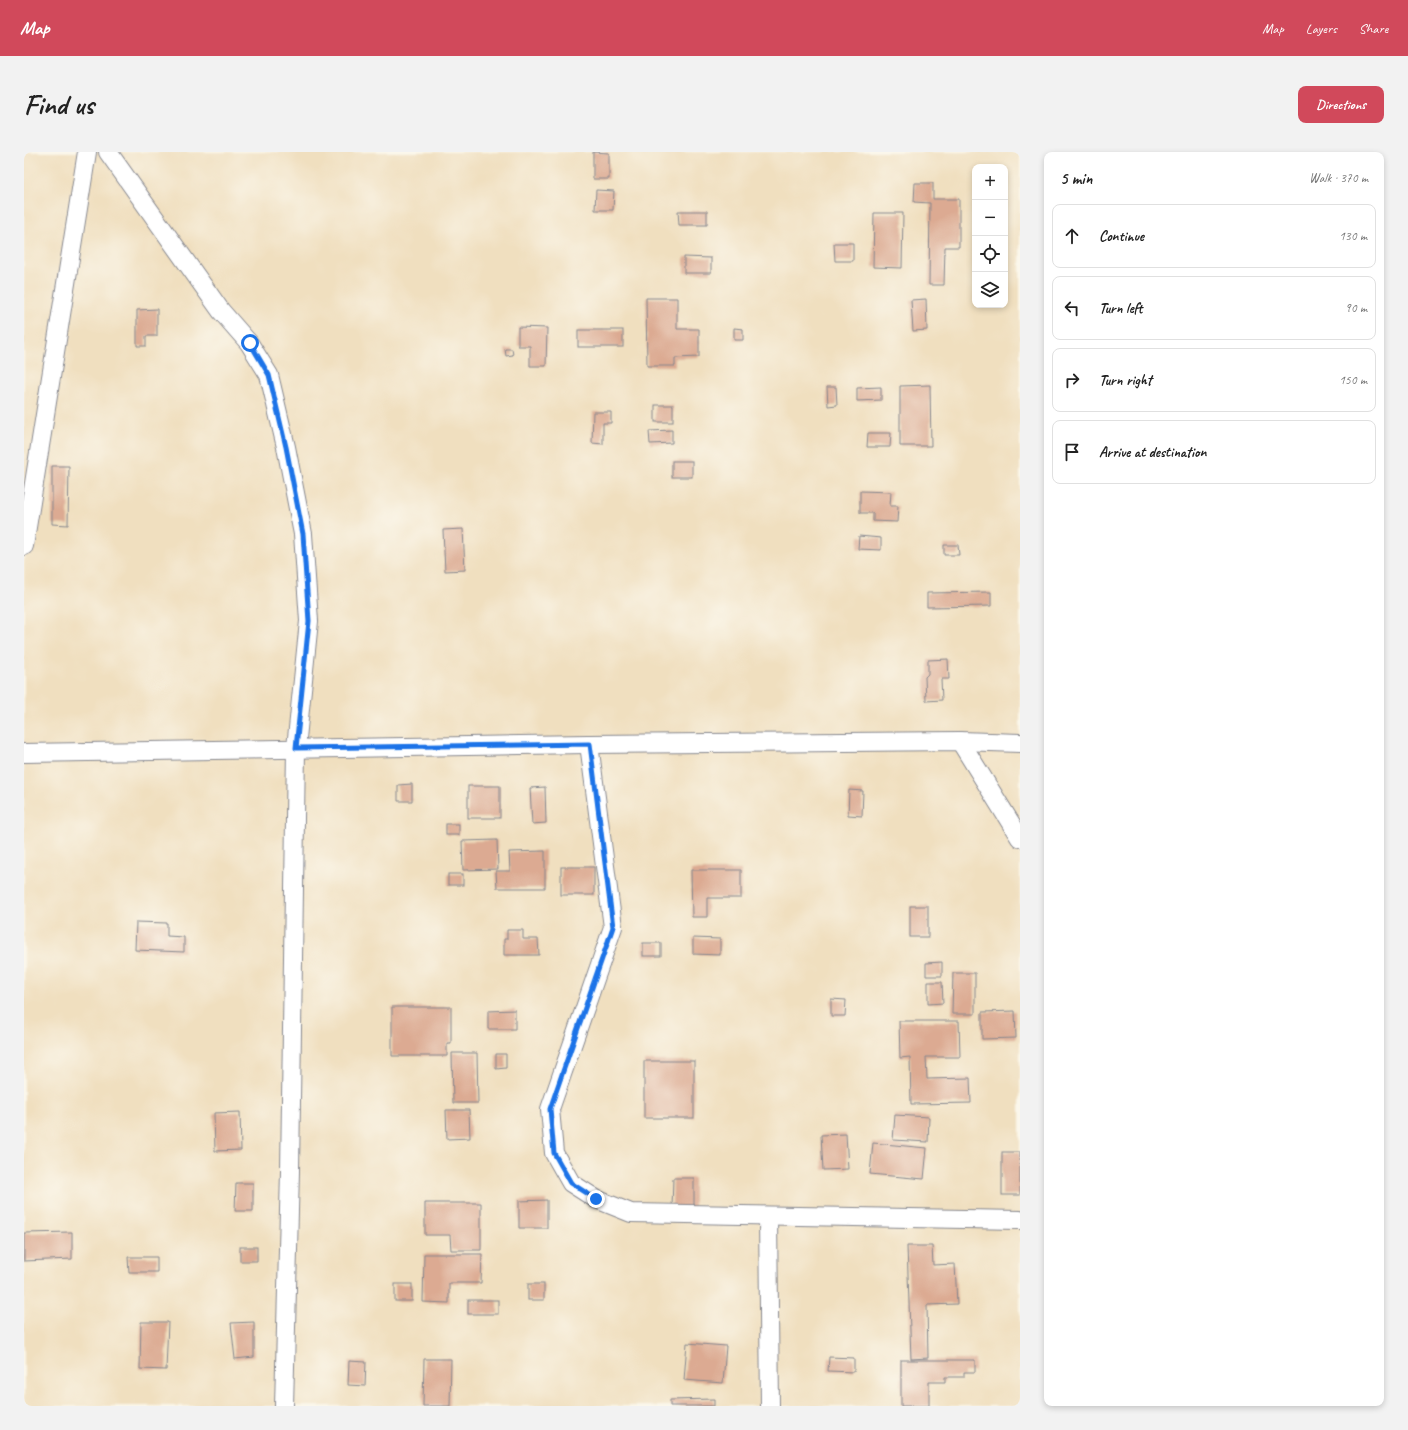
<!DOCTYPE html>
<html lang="en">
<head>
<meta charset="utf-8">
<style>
  :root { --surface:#fff; --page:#f2f2f2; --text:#222; --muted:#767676; --line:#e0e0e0; --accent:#d1495b }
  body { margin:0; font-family:Caveat,sans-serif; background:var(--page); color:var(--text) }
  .controls { position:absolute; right:12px; top:12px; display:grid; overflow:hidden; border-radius:8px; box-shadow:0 2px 6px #0003 }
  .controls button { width:36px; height:36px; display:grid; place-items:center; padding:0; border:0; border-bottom:1px solid var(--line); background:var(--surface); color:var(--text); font:20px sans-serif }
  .stop { position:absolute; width:12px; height:12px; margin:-9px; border:3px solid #1a73e8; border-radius:50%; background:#fff }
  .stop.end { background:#1a73e8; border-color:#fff; box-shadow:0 1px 4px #0008 }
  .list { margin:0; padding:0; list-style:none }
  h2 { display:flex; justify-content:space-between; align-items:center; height:52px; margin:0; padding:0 16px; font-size:17px }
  h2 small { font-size:13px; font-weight:400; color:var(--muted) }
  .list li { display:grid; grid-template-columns:26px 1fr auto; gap:12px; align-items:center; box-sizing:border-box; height:64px; margin:0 8px 8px; padding:0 8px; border:1px solid var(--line); border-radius:8px }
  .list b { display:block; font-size:15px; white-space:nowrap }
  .list em { font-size:13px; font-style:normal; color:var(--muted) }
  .icon { flex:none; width:22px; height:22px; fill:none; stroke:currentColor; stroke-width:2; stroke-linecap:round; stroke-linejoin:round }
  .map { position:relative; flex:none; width:996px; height:1254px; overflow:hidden; border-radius:8px }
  header { display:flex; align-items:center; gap:24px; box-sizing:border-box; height:56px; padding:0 20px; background:var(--accent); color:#fff }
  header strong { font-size:19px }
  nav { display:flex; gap:22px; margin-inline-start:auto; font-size:14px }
  .intro { display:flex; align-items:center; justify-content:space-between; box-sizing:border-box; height:96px; padding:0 24px }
  h1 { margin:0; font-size:28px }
  .button { padding:10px 18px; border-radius:8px; background:var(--accent); color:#fff; font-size:14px; font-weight:700 }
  main { display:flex; gap:24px; padding:0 24px }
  aside { flex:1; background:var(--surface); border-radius:8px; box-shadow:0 2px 6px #0003 }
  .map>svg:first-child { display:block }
  .building { fill:#dcaa92 }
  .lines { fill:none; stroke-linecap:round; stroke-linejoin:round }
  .minor-casing { stroke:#86878e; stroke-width:20 }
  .minor { stroke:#fff; stroke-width:18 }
  .route { stroke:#1a73e8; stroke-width:5 }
</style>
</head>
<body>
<header>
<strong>Map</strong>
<nav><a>Map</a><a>Layers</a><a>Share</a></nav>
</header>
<div class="intro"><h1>Find us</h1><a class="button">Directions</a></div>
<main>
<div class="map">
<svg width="996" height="1254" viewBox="0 0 996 1254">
  <rect width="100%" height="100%" fill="#fbf7ec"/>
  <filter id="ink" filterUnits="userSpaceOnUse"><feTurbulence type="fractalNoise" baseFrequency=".025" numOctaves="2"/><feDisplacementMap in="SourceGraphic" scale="8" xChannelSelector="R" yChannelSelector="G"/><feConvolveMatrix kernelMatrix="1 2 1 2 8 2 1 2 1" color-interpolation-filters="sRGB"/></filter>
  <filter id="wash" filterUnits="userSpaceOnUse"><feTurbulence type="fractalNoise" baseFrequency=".012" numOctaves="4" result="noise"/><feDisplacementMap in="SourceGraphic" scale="16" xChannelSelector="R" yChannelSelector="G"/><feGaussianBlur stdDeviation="0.9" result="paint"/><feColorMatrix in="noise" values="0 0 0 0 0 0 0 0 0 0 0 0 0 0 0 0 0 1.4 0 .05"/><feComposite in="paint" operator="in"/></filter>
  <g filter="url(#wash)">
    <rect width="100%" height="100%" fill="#f0dfbf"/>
    <g id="blocks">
      <!-- building -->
      <g class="building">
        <polygon points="569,0 585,1 585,27 569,27"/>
        <polygon points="891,31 909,31 909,47 935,47 935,95 921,95 920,133 905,133 906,51 890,50"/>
        <polygon points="572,38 590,39 589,58 571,58"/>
        <polygon points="654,59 683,59 683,73 655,73"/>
        <polygon points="850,61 879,61 878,116 849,115"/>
        <polygon points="810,91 829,91 829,109 811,109"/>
        <polygon points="660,105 687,106 687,121 660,121"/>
        <polygon points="622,146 653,146 653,177 675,177 675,205 651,206 651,214 623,214"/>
        <polygon points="902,147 903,178 889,179 887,148"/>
        <polygon points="133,157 133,184 122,184 122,194 113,194 113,158"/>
        <polygon points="494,175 523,176 522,214 506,214 506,194 494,194"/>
        <polygon points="710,176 719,177 719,188 710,188"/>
        <rect x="554" y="178" width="45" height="17"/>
        <polygon points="481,197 488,197 489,203 482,204"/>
        <polygon points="906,233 907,294 876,294 876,234"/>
        <polygon points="803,235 812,235 813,253 804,254"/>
        <polygon points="857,235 857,248 833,249 833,236"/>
        <rect x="631" y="253" width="18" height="17"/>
        <polygon points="569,260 587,260 587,271 579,271 579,292 568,291"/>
        <polygon points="648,278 648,291 626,292 625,279"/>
        <polygon points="844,281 867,281 866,295 843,295"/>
        <rect x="648" y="309" width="20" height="16"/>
        <polygon points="28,314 45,314 44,373 28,372"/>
        <polygon points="836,339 867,340 866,354 874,354 873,370 849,369 849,361 836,361"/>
        <polygon points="439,377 441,418 421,419 419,378"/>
        <polygon points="835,384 857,386 857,398 834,397"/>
        <polygon points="920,393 934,393 935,403 920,403"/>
        <polygon points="967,440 967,454 903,455 903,441"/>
        <polygon points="924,507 925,527 917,527 918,548 902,549 901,525 904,522 904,508"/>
        <polygon points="388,632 388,649 374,649 374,633"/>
        <rect x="444" y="634" width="32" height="32"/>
        <polygon points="521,635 522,671 508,672 506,636"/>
        <polygon points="825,638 839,639 838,664 824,663"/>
        <rect x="422" y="672" width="13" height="11"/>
        <polygon points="473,688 474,717 439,718 438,689"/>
        <polygon points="521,699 521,736 473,736 472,719 486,719 485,700"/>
        <rect x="537" y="715" width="33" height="28"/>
        <polygon points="667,718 717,718 717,746 683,746 683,765 668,765"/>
        <rect x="424" y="722" width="15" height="11"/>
        <rect x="886" y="754" width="18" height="31"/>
        <polygon points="112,770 143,771 143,784 160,785 160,800 111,798"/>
        <polygon points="483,778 499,778 499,787 514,787 515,803 480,803 480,787 483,787"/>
        <polygon points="669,786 696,787 696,803 669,802"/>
        <rect x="619" y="791" width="18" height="13"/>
        <polygon points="918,810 918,824 902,824 902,811"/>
        <polygon points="929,821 951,821 951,862 928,862"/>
        <polygon points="904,830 918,830 919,851 904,852"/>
        <polygon points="807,847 822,848 821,864 807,864"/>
        <polygon points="368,855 427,855 427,891 423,891 423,904 368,904"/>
        <polygon points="491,858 491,877 464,877 464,859"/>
        <polygon points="991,859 992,886 958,887 958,860"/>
        <polygon points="875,869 935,869 936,905 902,905 903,927 946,926 947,951 887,952 886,905 876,906"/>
        <polygon points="428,901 453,901 454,951 429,951"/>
        <polygon points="472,902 482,902 482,916 472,917"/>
        <rect x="620" y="909" width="50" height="57"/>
        <polygon points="422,958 445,958 446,986 423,987"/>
        <polygon points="216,960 217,998 191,999 190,961"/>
        <polygon points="871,963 905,965 904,990 869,988"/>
        <polygon points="822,982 824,1017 799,1018 797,983"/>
        <polygon points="849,991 903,996 900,1027 846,1022"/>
        <rect x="978" y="1000" width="18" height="43"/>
        <polygon points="649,1026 670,1026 670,1056 648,1056"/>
        <polygon points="212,1031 229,1031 229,1059 211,1059"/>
        <polygon points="523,1048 523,1076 495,1076 495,1049"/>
        <polygon points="401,1051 457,1051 457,1098 427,1098 426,1083 401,1083"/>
        <polygon points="48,1080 48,1107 0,1109 0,1081"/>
        <polygon points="883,1094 908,1094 909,1113 931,1112 933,1152 903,1153 904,1206 887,1207"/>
        <rect x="216" y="1095" width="17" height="14"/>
        <polygon points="400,1102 458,1102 457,1131 425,1131 425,1151 399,1150"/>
        <polygon points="104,1105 133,1105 133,1120 105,1120"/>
        <rect x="371" y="1132" width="17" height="17"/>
        <rect x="504" y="1132" width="16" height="16"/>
        <rect x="444" y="1148" width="30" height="14"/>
        <polygon points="117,1170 144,1170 142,1218 116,1217"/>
        <polygon points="230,1170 230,1205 211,1207 207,1171"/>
        <polygon points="663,1191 702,1194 699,1231 660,1228"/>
        <polygon points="805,1205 830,1206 830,1220 804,1219"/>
        <polygon points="400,1207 427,1207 426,1254 399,1254"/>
        <polygon points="877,1208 951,1208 951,1220 940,1220 940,1225 921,1225 921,1230 905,1230 905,1254 877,1254"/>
        <polygon points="325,1209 342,1210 341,1234 324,1233"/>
        <polygon points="690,1247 690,1254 646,1254 646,1248"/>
      </g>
    </g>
  </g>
  <g filter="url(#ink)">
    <use href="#blocks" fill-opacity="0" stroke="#86878e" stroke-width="1"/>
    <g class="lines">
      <!-- minor casing -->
      <g class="minor-casing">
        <g id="minor">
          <polyline points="84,0 197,159 225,191 245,223 262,295 279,382 285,469 272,596 266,1019 260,1254"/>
          <polyline points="0,394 63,0"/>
          <polyline points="936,589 996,686"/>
          <polyline points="565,592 589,775 526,957 530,1001 547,1031 572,1047 607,1061 996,1068"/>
          <polyline points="0,601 565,592 936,589 996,591"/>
          <polyline points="744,1064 746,1254"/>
        </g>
      </g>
      <!-- minor -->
      <use href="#minor" class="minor"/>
    </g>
  </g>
  <g class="lines" filter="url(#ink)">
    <!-- route -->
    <polyline class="route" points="226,191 245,223 262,295 279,382 285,469 272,596 566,592 589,775 526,957 530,1001 547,1031 572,1047"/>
  </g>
</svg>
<div class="controls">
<button>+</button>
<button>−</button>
<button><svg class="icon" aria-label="locate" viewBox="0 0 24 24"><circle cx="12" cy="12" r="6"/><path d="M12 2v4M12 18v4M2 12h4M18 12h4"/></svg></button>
<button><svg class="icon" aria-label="layers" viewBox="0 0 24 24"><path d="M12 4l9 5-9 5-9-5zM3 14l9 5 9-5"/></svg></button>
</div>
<div class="stop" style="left:226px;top:191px"></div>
<div class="stop end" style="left:572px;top:1047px"></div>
</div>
<aside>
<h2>5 min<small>Walk · 370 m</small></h2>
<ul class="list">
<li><svg class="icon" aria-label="ahead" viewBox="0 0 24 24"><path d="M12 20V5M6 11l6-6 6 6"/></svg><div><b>Continue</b></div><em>130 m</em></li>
<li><svg class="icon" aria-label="left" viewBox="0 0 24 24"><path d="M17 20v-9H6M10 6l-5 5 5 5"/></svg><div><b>Turn left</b></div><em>90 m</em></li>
<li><svg class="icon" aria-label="right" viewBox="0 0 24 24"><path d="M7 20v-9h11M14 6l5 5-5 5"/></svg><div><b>Turn right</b></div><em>150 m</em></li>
<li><svg class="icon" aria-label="arrive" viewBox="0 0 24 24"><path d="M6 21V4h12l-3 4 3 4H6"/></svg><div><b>Arrive at destination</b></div></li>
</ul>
</aside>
</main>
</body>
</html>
